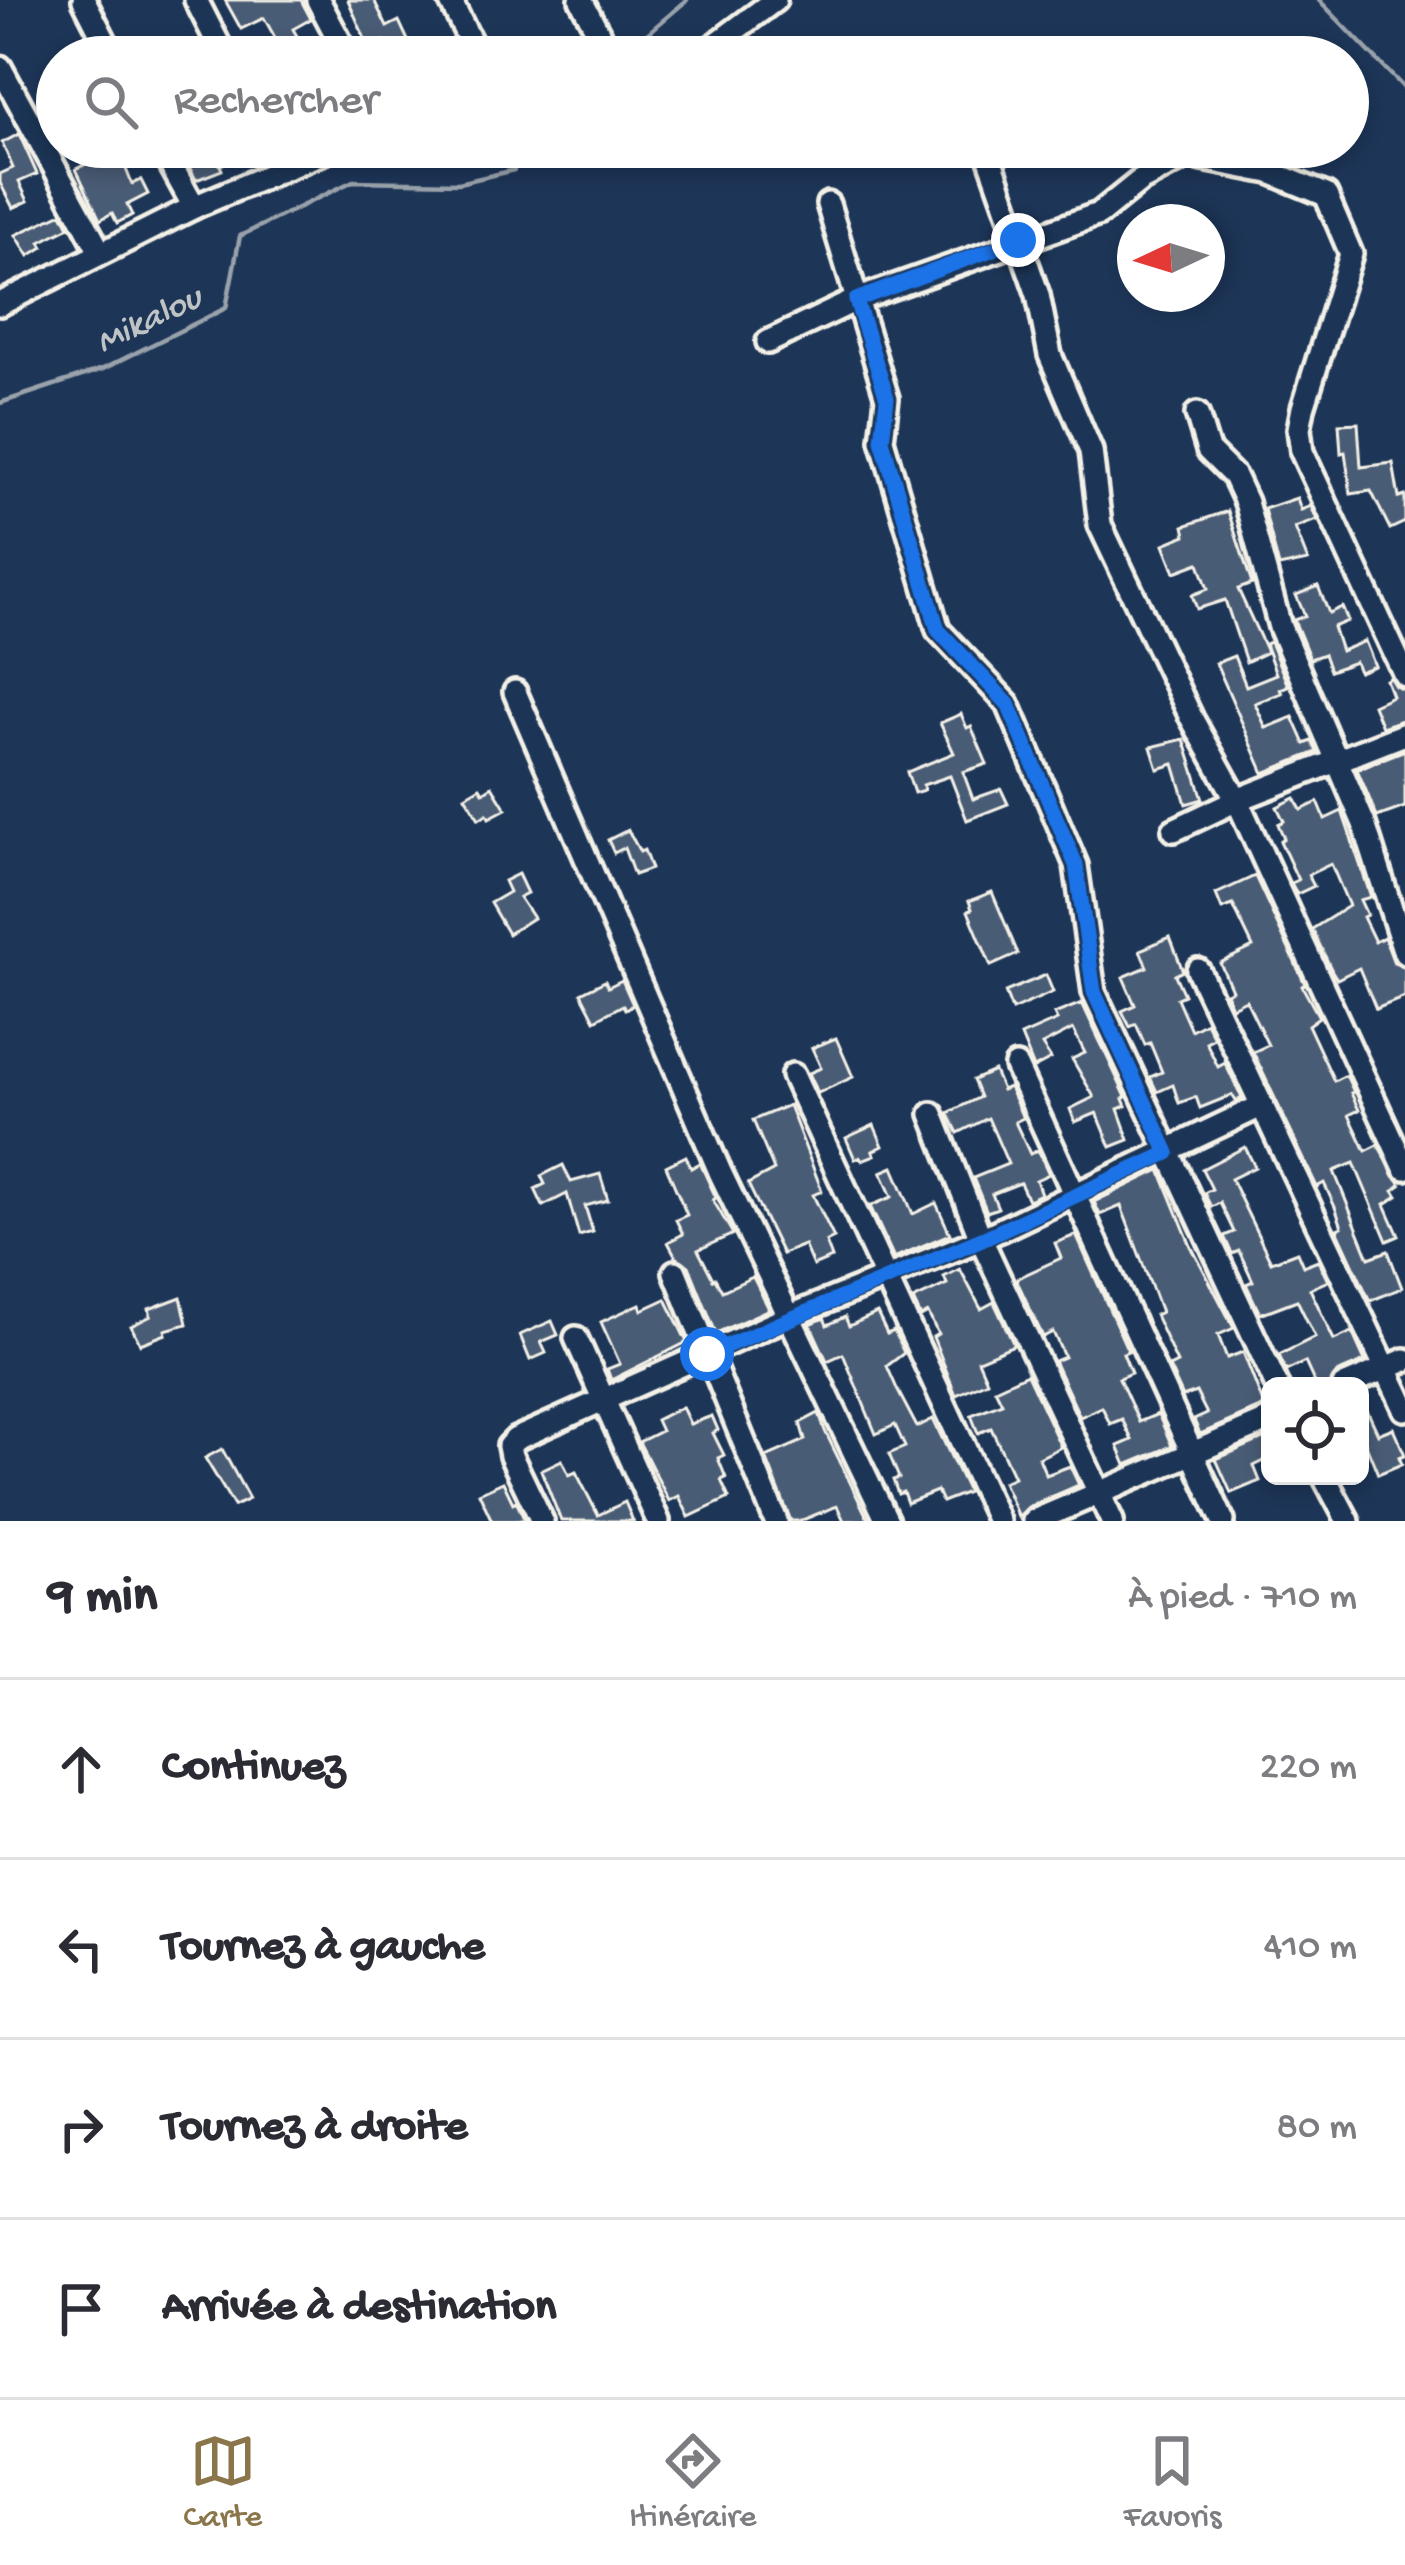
<!DOCTYPE html>
<html lang="fr">
<head>
<meta charset="utf-8">
<style>
  :root { --surface:#fff; --page:#f7f7f7; --text:#2b2b33; --muted:#7c7c81; --line:#e1e1e2; --accent:#8a764a }
  body { margin:0; font-family:"Gochi Hand",sans-serif; background:var(--page); color:var(--text) }
  .controls { position:absolute; right:36px; bottom:36px; display:grid; overflow:hidden; border-radius:18px; box-shadow:0 6px 18px #0003 }
  .controls button { width:108px; height:108px; display:grid; place-items:center; padding:0; border:0; border-bottom:3px solid var(--line); background:var(--surface); color:var(--text); font:60px sans-serif }
  .compass { position:absolute; left:1117px; top:204px; width:108px; height:108px; border-radius:50%; background:var(--surface); box-shadow:0 6px 18px #0003; rotate:266deg }
  .stop { position:absolute; width:36px; height:36px; margin:-27px; border:9px solid #1a73e8; border-radius:50%; background:#fff }
  .stop.end { background:#1a73e8; border-color:#fff; box-shadow:0 3px 12px #0008 }
  .list { margin:0; padding:0; list-style:none }
  h2 { display:flex; justify-content:space-between; align-items:center; height:156px; margin:0; padding:0 48px; font-size:51px }
  h2 small { font-size:39px; font-weight:400; color:var(--muted) }
  .list li { display:grid; grid-template-columns:78px 1fr auto; gap:36px; align-items:center; box-sizing:border-box; height:180px; padding:0 48px; border-top:3px solid var(--line) }
  .list b { display:block; font-size:45px; white-space:nowrap }
  .list em { font-size:39px; font-style:normal; color:var(--muted) }
  .icon { flex:none; width:66px; height:66px; fill:none; stroke:currentColor; stroke-width:2; stroke-linecap:round; stroke-linejoin:round }
  .map { position:relative; flex:none; width:1405px; height:1521px; overflow:hidden }
  .search { position:absolute; background:var(--surface); box-shadow:0 6px 18px #0003; left:36px; right:36px; top:36px; height:132px; display:flex; align-items:center; gap:30px; box-sizing:border-box; padding:0 42px; border-radius:66px; color:var(--muted); font-size:45px }
  .sheet { height:876px; background:var(--surface) }
  nav { display:flex; justify-content:space-around; align-items:center; box-sizing:border-box; height:168px; border-top:3px solid var(--line); background:var(--surface); font-size:33px; color:var(--muted) }
  nav a { display:grid; justify-items:center; gap:6px }
  nav .on { color:var(--accent) }
  .map>svg:first-child { display:block }
  .lines { fill:none; stroke-linecap:round; stroke-linejoin:round }
  .stream { stroke:#9aa2ab; stroke-width:4.5 }
  .building { fill:#485b74; stroke:#f4f1e8; stroke-width:3 }
  .minor-casing { stroke:#f4f1e8; stroke-width:30 }
  .minor { stroke:#1d3557; stroke-width:21 }
  .route { stroke:#1a73e8; stroke-width:15 }
  .labels { text-anchor:middle; stroke-width:12; stroke-linejoin:round; paint-order:stroke }
  .water-label { font-size:36px; font-style:italic; fill:#c0c3c4; stroke:#1d3557 }
</style>
</head>
<body>
<div class="map">
<svg width="1405" height="1521" viewBox="0 0 1405 1521">
  <rect width="100%" height="100%" fill="#1d3557"/>
  <filter id="ink" filterUnits="userSpaceOnUse"><feTurbulence type="fractalNoise" baseFrequency=".00833" numOctaves="2"/><feDisplacementMap in="SourceGraphic" scale="24" xChannelSelector="R" yChannelSelector="G"/><feConvolveMatrix kernelMatrix="1 2 1 2 8 2 1 2 1" color-interpolation-filters="sRGB"/></filter>
  <g filter="url(#ink)">
    <g class="lines">
      <!-- stream -->
      <g class="stream">
        <polyline points="1319,0 1405,89"/>
        <polyline points="620,57 687,0"/>
        <polyline points="0,403 103,369 226,308 240,236 353,181 459,183 514,170 519,147"/>
      </g>
    </g>
    <!-- building -->
    <g class="building">
      <polygon points="225,0 301,0 311,19 293,29 309,57 286,57 264,18 241,29"/>
      <polygon points="348,0 374,0 387,27 399,21 412,49 392,57 384,41 369,48"/>
      <polygon points="19,134 37,174 19,182 28,201 13,208 0,183 0,174 13,168 2,143"/>
      <polygon points="197,147 262,147 220,165 222,170 196,180 182,153"/>
      <polygon points="118,149 132,184 141,180 148,194 127,205 132,215 117,223 112,213 100,220 76,169"/>
      <polygon points="62,213 69,227 40,242 43,247 29,256 16,235"/>
      <polygon points="1358,423 1361,467 1393,463 1399,498 1405,496 1405,522 1390,529 1371,491 1351,494 1345,452 1341,453 1339,424"/>
      <polygon points="1297,498 1301,510 1311,506 1317,520 1295,528 1308,561 1279,567 1264,509"/>
      <polygon points="1228,511 1252,584 1238,589 1267,652 1246,662 1225,600 1197,609 1192,595 1208,589 1199,563 1175,572 1164,544 1186,535 1184,526"/>
      <polygon points="1318,586 1329,613 1342,607 1348,621 1333,627 1341,651 1365,641 1375,666 1359,672 1355,662 1330,671 1324,654 1310,659 1294,620 1305,616 1296,595"/>
      <polygon points="1270,642 1288,686 1280,689 1282,693 1255,703 1266,728 1293,717 1305,744 1312,741 1317,752 1264,773 1216,663 1234,656 1246,686 1276,674 1265,644"/>
      <polygon points="1390,678 1395,686 1405,690 1405,719 1382,727 1373,705 1392,696 1386,680"/>
      <polygon points="961,714 967,728 971,726 987,764 963,772 973,799 1001,789 1008,804 967,820 950,776 923,785 924,790 914,793 907,772 954,753 940,723"/>
      <polygon points="1184,739 1203,799 1186,804 1174,764 1158,769 1151,747"/>
      <polygon points="1405,750 1405,807 1377,817 1357,769"/>
      <polygon points="492,786 506,809 489,818 487,814 479,819 465,796 480,787 483,792"/>
      <polygon points="1295,798 1301,810 1318,802 1325,819 1342,811 1371,897 1360,900 1367,915 1363,917 1375,942 1384,937 1394,963 1405,968 1405,997 1376,1009 1359,968 1337,979 1332,971 1312,929 1349,906 1331,864 1308,875 1314,886 1297,894 1291,883 1298,880 1280,841 1284,838 1278,824 1284,821 1277,807"/>
      <polygon points="628,830 640,852 644,850 651,869 634,875 624,848 614,853 608,840"/>
      <polygon points="518,874 527,893 519,897 533,918 508,934 490,903 509,892 504,881"/>
      <polygon points="1255,876 1305,984 1302,986 1319,1017 1308,1025 1334,1081 1346,1075 1354,1092 1351,1093 1359,1110 1349,1115 1366,1151 1378,1145 1401,1185 1394,1190 1398,1196 1385,1204 1399,1236 1387,1241 1354,1163 1334,1171 1369,1258 1388,1251 1402,1288 1370,1301 1337,1229 1342,1227 1335,1207 1324,1183 1317,1187 1253,1052 1268,1045 1246,1000 1232,1007 1226,993 1232,990 1220,963 1253,947 1233,905 1222,909 1216,894"/>
      <polygon points="992,892 1018,954 991,966 968,911 972,909 969,901"/>
      <polygon points="1170,937 1183,971 1175,975 1184,995 1177,998 1191,1030 1206,1022 1214,1038 1206,1042 1218,1067 1225,1063 1242,1098 1236,1101 1232,1095 1200,1108 1196,1097 1179,1103 1173,1085 1157,1092 1150,1077 1162,1072 1150,1043 1145,1045 1136,1024 1130,1027 1122,1011 1135,1005 1123,977 1147,967 1140,950"/>
      <polygon points="1046,975 1053,992 1012,1010 1005,992"/>
      <polygon points="622,980 633,1005 625,1009 623,1005 595,1020 581,993 605,981 608,987"/>
      <polygon points="1082,1003 1126,1097 1123,1099 1126,1106 1118,1109 1129,1140 1111,1147 1097,1113 1075,1122 1070,1109 1094,1097 1072,1059 1085,1053 1073,1029 1042,1045 1051,1059 1034,1068 1021,1036 1057,1020 1054,1014"/>
      <polygon points="836,1038 853,1077 818,1093 809,1073 821,1068 812,1048"/>
      <polygon points="994,1071 1002,1090 1009,1087 1023,1118 1015,1122 1030,1154 1038,1150 1049,1174 1036,1180 1041,1194 1028,1200 1020,1183 992,1194 998,1208 987,1212 973,1178 1008,1164 988,1118 958,1133 948,1113 980,1097 973,1080"/>
      <polygon points="789,1105 822,1191 813,1195 834,1238 826,1242 832,1258 813,1266 804,1245 782,1254 748,1184 774,1170 753,1120"/>
      <polygon points="874,1125 883,1146 873,1151 875,1155 862,1160 860,1157 855,1159 846,1138"/>
      <polygon points="1245,1147 1255,1167 1231,1179 1271,1262 1297,1252 1303,1266 1318,1260 1328,1281 1310,1289 1334,1340 1352,1332 1365,1361 1337,1373 1329,1386 1316,1386 1305,1362 1286,1371 1279,1355 1315,1337 1297,1300 1260,1314 1246,1284 1253,1281 1239,1251 1232,1254 1224,1236 1234,1232 1220,1203 1211,1207 1204,1193 1212,1189 1202,1169"/>
      <polygon points="686,1156 691,1168 700,1163 716,1198 713,1200 733,1234 698,1250 713,1279 715,1278 722,1291 753,1277 769,1309 716,1333 689,1266 676,1257 668,1242 683,1234 676,1220 687,1215 666,1166"/>
      <polygon points="563,1165 571,1182 600,1174 608,1200 585,1206 593,1232 579,1236 567,1194 543,1206 535,1189 545,1184 541,1176"/>
      <polygon points="893,1167 913,1214 936,1203 950,1234 894,1258 870,1206 892,1197 881,1172"/>
      <polygon points="1160,1170 1191,1246 1234,1328 1218,1335 1227,1358 1243,1352 1264,1406 1200,1434 1194,1420 1207,1414 1196,1392 1183,1397 1169,1367 1177,1363 1155,1315 1161,1312 1121,1206 1100,1215 1094,1202"/>
      <polygon points="1076,1235 1128,1351 1123,1353 1131,1373 1119,1378 1139,1422 1158,1414 1172,1446 1126,1465 1118,1446 1132,1440 1122,1419 1110,1424 1102,1407 1080,1417 1054,1361 1064,1357 1053,1332 1043,1337 1016,1279 1061,1258 1055,1243"/>
      <polygon points="960,1269 981,1309 994,1302 1014,1345 978,1360 987,1381 956,1395 933,1337 938,1334 928,1313 921,1317 913,1300 947,1284 944,1277"/>
      <polygon points="181,1297 187,1324 165,1330 166,1334 140,1344 131,1326 151,1316 149,1309"/>
      <polygon points="666,1299 687,1342 611,1380 607,1369 620,1364 601,1322 640,1304 642,1310"/>
      <polygon points="877,1313 887,1334 894,1331 904,1353 887,1366 898,1391 917,1427 933,1419 968,1492 942,1502 937,1491 907,1503 903,1492 898,1494 893,1480 899,1478 889,1454 905,1447 895,1425 876,1434 843,1354 827,1361 810,1324 824,1318 827,1325 845,1317 849,1326"/>
      <polygon points="552,1321 558,1335 541,1342 546,1353 530,1360 520,1335"/>
      <polygon points="1027,1374 1061,1447 1039,1458 1046,1475 1070,1466 1079,1485 1028,1507 1018,1517 1003,1482 1014,1477 991,1428 978,1433 971,1415 1002,1403 995,1389"/>
      <polygon points="1360,1395 1378,1434 1393,1428 1405,1455 1399,1457 1402,1464 1378,1474 1360,1430"/>
      <polygon points="682,1407 690,1424 712,1416 718,1430 713,1433 724,1455 718,1458 726,1478 721,1480 729,1498 689,1517 679,1496 669,1501 639,1442 661,1431 656,1420"/>
      <polygon points="819,1413 825,1431 869,1521 844,1521 837,1506 800,1521 791,1521 766,1457 805,1440 800,1423"/>
      <polygon points="1270,1436 1270,1458 1254,1466 1260,1481 1231,1493 1216,1459"/>
      <polygon points="222,1449 249,1499 234,1506 205,1458"/>
      <polygon points="562,1460 569,1475 576,1472 598,1515 625,1502 633,1521 561,1521 541,1470"/>
      <polygon points="503,1482 513,1503 516,1501 525,1521 492,1521 479,1493"/>
    </g>
    <g class="lines">
      <!-- minor casing -->
      <g class="minor-casing">
        <g id="minor">
          <polyline points="84,0 113,57"/>
          <polyline points="196,0 225,57"/>
          <polyline points="318,0 348,57"/>
          <polyline points="450,0 478,57"/>
          <polyline points="581,0 611,57"/>
          <polyline points="699,57 775,0"/>
          <polyline points="0,67 100,252"/>
          <polyline points="161,147 194,207"/>
          <polyline points="986,147 1038,295 1050,355 1091,451 1100,525 1192,719 1237,800 1405,1168"/>
          <polyline points="828,204 887,398 882,440 938,630 1008,704 1076,865 1094,992 1277,1386"/>
          <polyline points="0,304 194,207 336,147"/>
          <polyline points="768,342 856,300 1099,214 1140,181 1188,156 1270,172 1326,195 1351,254 1303,408 1299,429 1302,452 1405,675"/>
          <polyline points="1197,414 1208,450 1234,476 1246,502 1280,627 1364,824 1405,953"/>
          <polyline points="515,692 720,1172 887,1521"/>
          <polyline points="1174,830 1237,800 1405,734"/>
          <polyline points="1198,970 1405,1409"/>
          <polyline points="1016,1066 1223,1521"/>
          <polyline points="793,1075 998,1521"/>
          <polyline points="932,1114 981,1239 1112,1521"/>
          <polyline points="675,1272 776,1521"/>
          <polyline points="576,1338 658,1521"/>
          <polyline points="1344,1386 1405,1360"/>
          <polyline points="1324,1476 1348,1521"/>
          <polyline points="542,1521 511,1456 509,1446 516,1439 788,1317 981,1239 1261,1106"/>
          <polyline points="1034,1521 1270,1420"/>
        </g>
      </g>
      <!-- minor -->
      <use href="#minor" class="minor"/>
    </g>
  </g>
  <g class="lines" filter="url(#ink)">
    <!-- route -->
    <polyline class="route" points="707,1354 982,1239 1168,1153 1094,992 1076,865 1008,704 938,630 882,440 887,398 856,300 1018,240"/>
  </g>
  <g class="labels">
    <!-- water labels -->
    <g class="water-label">
      <text transform="translate(147 316) rotate(-26)" y="13">Mikalou</text>
    </g>
  </g>
</svg>
<div class="controls">
<button><svg class="icon" aria-label="locate" viewBox="0 0 24 24"><circle cx="12" cy="12" r="6"/><path d="M12 2v4M12 18v4M2 12h4M18 12h4"/></svg></button>
</div>
<svg class="compass" viewBox="-18 -18 36 36"><path d="M0-13l5 13h-10z" fill="#e53935"/><path d="M0 13l5-13h-10z" fill="#7c7c81"/></svg>
<div class="stop" style="left:707px;top:1354px"></div>
<div class="stop end" style="left:1018px;top:240px"></div>
<div class="search"><svg class="icon" aria-label="search" viewBox="0 0 24 24"><circle cx="10" cy="10" r="6"/><path d="M15 15l6 6"/></svg>Rechercher</div>
</div>
<section class="sheet">
<h2>9 min<small>À pied · 710 m</small></h2>
<ul class="list">
<li><svg class="icon" aria-label="ahead" viewBox="0 0 24 24"><path d="M12 20V5M6 11l6-6 6 6"/></svg><div><b>Continuez</b></div><em>220 m</em></li>
<li><svg class="icon" aria-label="left" viewBox="0 0 24 24"><path d="M17 20v-9H6M10 6l-5 5 5 5"/></svg><div><b>Tournez à gauche</b></div><em>410 m</em></li>
<li><svg class="icon" aria-label="right" viewBox="0 0 24 24"><path d="M7 20v-9h11M14 6l5 5-5 5"/></svg><div><b>Tournez à droite</b></div><em>80 m</em></li>
<li><svg class="icon" aria-label="arrive" viewBox="0 0 24 24"><path d="M6 21V4h12l-3 4 3 4H6"/></svg><div><b>Arrivée à destination</b></div></li>
</ul>
</section>
<nav>
<a class="on"><svg class="icon" aria-label="map" viewBox="0 0 24 24"><path d="M3 6l6-2 6 2 6-2v14l-6 2-6-2-6 2zM9 4v14M15 6v14"/></svg>Carte</a>
<a><svg class="icon" aria-label="directions" viewBox="0 0 24 24"><path d="M12 3l9 9-9 9-9-9zM9 14v-3h6M13 9l2 2-2 2"/></svg>Itinéraire</a>
<a><svg class="icon" aria-label="saved" viewBox="0 0 24 24"><path d="M7 4h10v16l-5-4-5 4z"/></svg>Favoris</a>
</nav>
</body>
</html>
